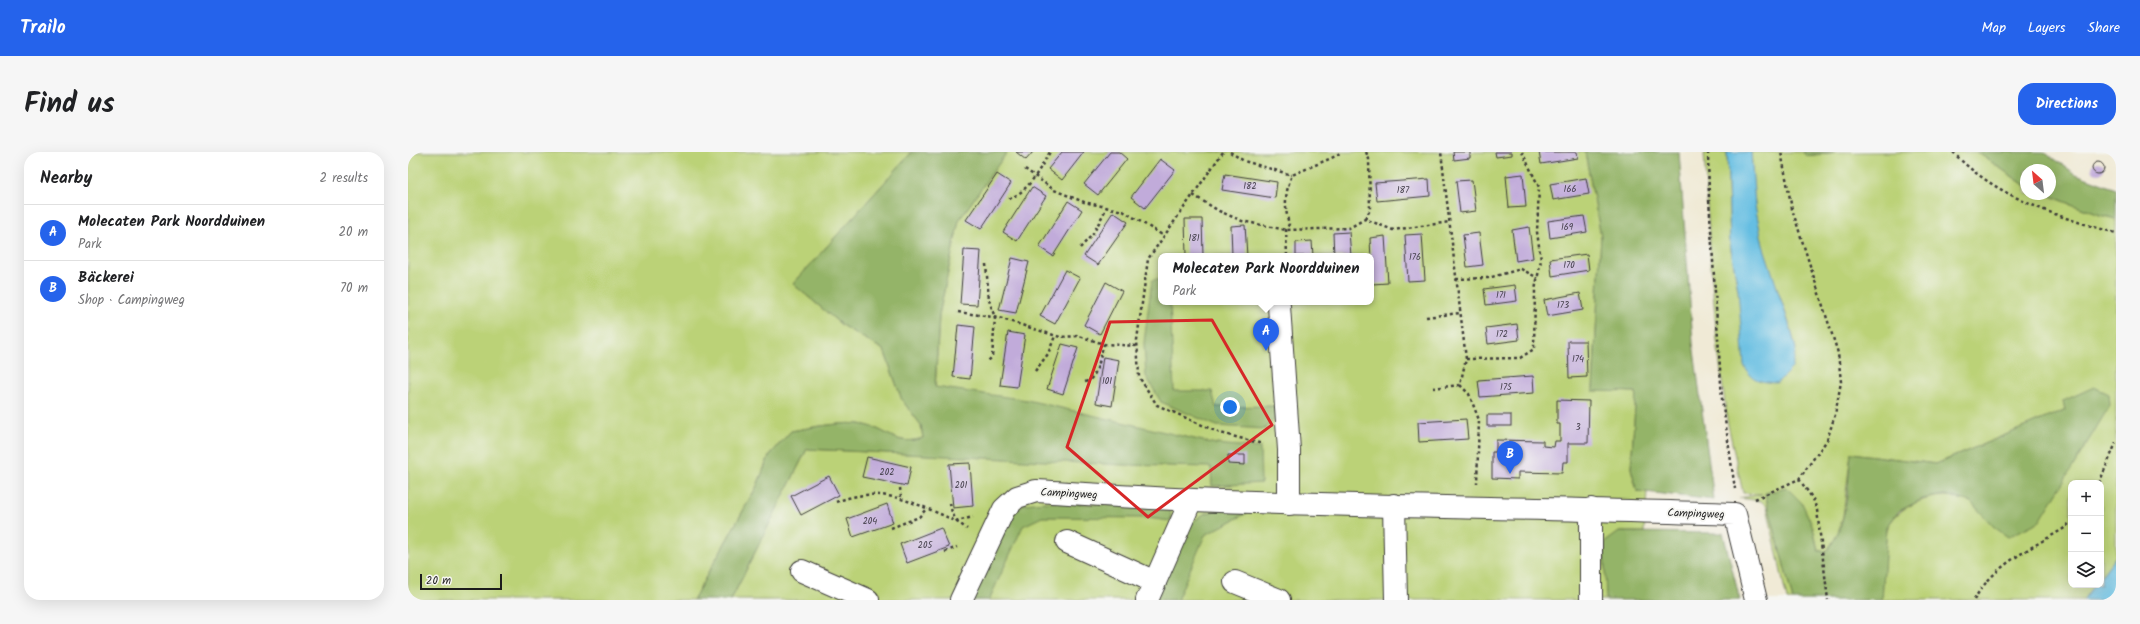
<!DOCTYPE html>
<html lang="en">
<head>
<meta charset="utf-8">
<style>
  :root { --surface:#fff; --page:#f6f6f6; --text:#202124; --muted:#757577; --line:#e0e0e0; --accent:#2563eb }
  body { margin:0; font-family:Kalam,sans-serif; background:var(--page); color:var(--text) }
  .controls { position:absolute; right:12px; bottom:12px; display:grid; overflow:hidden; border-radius:8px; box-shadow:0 4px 16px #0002 }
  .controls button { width:36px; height:36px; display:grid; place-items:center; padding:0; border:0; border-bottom:1px solid var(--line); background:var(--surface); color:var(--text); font:20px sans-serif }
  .compass { position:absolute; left:1612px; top:12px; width:36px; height:36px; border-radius:50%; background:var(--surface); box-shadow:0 4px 16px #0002; rotate:332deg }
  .scale { position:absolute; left:12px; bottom:10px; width:82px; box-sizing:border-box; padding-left:4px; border:2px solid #1c1c1c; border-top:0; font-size:11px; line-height:14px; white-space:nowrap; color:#1c1c1c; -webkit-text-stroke:3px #f6f6f2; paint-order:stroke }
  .you { position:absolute; left:822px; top:255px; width:14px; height:14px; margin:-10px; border:3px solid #fff; border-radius:50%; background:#1a73e8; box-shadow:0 0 0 6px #1a73e833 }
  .badge { display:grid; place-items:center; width:26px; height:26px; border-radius:50%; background:var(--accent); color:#fff; font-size:13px; font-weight:700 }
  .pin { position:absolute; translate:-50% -33px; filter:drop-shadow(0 1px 2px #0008) }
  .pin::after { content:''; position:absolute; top:21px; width:14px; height:12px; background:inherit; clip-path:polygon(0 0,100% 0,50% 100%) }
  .popup { position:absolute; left:750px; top:101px; width:216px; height:52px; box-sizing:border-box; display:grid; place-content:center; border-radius:8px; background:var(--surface); filter:drop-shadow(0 1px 3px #0005); font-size:13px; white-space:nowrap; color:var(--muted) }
  .popup b { font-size:15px; color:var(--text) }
  .popup::after { content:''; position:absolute; left:50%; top:100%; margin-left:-8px; border:8px solid transparent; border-top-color:var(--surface) }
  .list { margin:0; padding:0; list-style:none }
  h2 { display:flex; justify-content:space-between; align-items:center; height:52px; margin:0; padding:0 16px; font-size:17px }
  h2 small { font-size:13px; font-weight:400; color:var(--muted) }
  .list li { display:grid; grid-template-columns:26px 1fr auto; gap:12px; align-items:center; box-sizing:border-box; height:56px; padding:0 16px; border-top:1px solid var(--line) }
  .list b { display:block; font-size:15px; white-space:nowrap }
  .list p { margin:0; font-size:13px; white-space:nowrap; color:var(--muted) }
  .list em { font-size:13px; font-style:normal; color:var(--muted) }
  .icon { flex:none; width:22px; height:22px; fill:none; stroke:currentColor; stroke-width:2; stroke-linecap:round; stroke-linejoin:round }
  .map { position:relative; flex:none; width:1708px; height:448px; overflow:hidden; border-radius:16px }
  header { display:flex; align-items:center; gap:24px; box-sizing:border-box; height:56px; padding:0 20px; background:var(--accent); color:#fff }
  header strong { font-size:19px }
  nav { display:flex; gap:22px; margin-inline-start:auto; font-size:14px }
  .intro { display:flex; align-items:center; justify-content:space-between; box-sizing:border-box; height:96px; padding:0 24px }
  h1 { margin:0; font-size:28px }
  .button { padding:10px 18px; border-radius:16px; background:var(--accent); color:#fff; font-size:14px; font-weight:700 }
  main { display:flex; gap:24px; padding:0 24px }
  aside { flex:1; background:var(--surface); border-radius:16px; box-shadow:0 4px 16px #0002 }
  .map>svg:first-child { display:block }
  .green { fill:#bbd277; stroke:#6c774a; fill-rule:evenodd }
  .forest { fill:#94b468; stroke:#586842 }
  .water { fill:#65bee2; stroke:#406d7f }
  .building { fill:#c1abda }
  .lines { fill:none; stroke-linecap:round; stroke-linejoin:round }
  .minor-casing { stroke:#3c3b38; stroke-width:24 }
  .path { stroke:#3c3b38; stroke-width:2.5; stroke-dasharray:3 3; stroke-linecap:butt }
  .minor { stroke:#fff; stroke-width:22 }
  .marked { fill:none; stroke:#d62828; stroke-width:3; stroke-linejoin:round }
  .labels { text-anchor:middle; stroke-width:3.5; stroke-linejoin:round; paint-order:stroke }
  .number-label { font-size:9px; fill:#45404c }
  .street-label { font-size:11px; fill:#1c1c1c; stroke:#f6f6f2 }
</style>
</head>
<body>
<header>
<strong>Trailo</strong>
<nav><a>Map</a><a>Layers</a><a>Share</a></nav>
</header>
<div class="intro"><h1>Find us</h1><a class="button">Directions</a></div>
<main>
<aside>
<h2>Nearby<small>2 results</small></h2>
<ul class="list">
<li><span class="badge">A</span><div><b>Molecaten Park Noordduinen</b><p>Park</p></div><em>20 m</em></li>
<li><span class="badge">B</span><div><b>Bäckerei</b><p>Shop · Campingweg</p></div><em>70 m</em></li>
</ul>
</aside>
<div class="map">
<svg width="1708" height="448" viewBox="0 0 1708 448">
  <rect width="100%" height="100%" fill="#f6f6f2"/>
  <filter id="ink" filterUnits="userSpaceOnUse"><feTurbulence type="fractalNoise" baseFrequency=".025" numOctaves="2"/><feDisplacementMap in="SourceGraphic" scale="8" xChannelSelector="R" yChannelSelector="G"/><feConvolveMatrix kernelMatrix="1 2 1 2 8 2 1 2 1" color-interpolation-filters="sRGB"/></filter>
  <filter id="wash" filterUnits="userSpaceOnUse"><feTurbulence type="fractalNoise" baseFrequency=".012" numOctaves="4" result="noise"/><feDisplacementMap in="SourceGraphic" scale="16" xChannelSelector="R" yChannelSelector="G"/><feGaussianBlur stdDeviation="0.9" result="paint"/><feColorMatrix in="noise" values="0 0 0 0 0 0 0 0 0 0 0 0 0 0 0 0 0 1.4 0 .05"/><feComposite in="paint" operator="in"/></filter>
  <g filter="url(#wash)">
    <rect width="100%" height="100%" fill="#f0ead6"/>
    <!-- green -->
    <g class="green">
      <path d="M 0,0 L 504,0 L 385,132 L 435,174 L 476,198 L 494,248 L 513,273 L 515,286 C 487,295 481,278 457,273 C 440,268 401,276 383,279 L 361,304 L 349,334 L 285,448 L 0,448 Z"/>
      <path d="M 599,0 L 1177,0 L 1193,84 L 1185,238 L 1228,240 L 1223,316 L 1229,339 L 1239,340 L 1236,380 L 1211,380 L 1198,448 L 323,448 L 399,297 L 524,303 L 531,163 L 551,68 ZM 753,104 L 963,104 L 963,150 L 753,150 Z"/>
      <path d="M 1296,0 L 1319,0 L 1322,91 L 1330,138 L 1388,197 C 1380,162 1365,129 1355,95 C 1346,64 1345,32 1343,0 L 1395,0 L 1398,4 L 1429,0 L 1569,0 L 1618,34 L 1618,42 L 1637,42 L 1692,63 L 1708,67 L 1708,404 L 1693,424 L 1693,331 L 1663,331 L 1663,433 L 1686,433 L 1675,448 L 1474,448 C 1475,434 1475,385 1480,375 C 1491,350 1539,335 1563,350 C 1571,355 1579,367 1586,375 L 1657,258 L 1528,312 L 1443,301 L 1435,364 L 1428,388 L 1418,399 L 1410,399 L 1405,375 L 1357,342 L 1385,448 L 1379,448 L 1359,355 L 1353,349 L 1331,346 L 1354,342 L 1335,341 L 1319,268 L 1309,189 L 1302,101 Z"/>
    </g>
    <!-- forest -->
    <g class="forest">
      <path d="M 504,0 L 599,0 L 551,68 L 531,163 L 527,235 L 619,248 L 808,292 L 852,296 L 853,331 L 804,334 L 803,315 L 716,313 L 399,297 L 323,448 L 285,448 L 349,334 L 361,304 L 383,279 C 401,276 440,268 457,273 C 481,278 487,295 515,286 L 513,273 L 494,248 L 476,198 L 435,174 L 385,132 Z"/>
      <polygon points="1177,0 1271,0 1285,191 1306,348 1229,339 1223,316 1228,240 1185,239 1193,84"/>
      <polygon points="1395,0 1429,0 1398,4"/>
      <polygon points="1569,0 1635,0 1668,22 1708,37 1708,67 1692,63 1637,42 1642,42 1642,18 1618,18 1618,34"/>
      <polygon points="744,128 753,128 753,150 762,150 766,239 804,239 808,255 866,254 868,265 857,277 809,274 753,250 738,224 736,191"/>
      <path d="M 1686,235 L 1701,242 L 1702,253 L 1632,369 L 1600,385 L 1586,375 L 1563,350 L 1537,343 L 1515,347 L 1491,359 L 1479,375 L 1474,448 L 1385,448 L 1357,341 L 1379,336 L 1394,351 L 1405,375 L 1410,399 L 1418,399 C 1441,374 1439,333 1443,301 L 1528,312 L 1657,258 L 1655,249 Z"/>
      <polygon points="637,350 762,356 763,369 739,366 634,365 615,374 581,448 563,448 598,369 616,352"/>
      <polygon points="814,356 839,361 797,383 769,448 748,448 781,372 796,362"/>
      <polygon points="1211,380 1315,381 1332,448 1198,448 1196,391"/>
    </g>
    <!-- water -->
    <g class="water">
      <path d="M 1319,0 L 1343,0 L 1347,53 L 1355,93 L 1383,178 L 1388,197 L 1384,216 L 1369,231 C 1353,230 1343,229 1336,213 L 1330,138 L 1322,91 Z"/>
      <polygon points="1708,404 1708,443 1705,448 1675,448 1686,433 1693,433 1693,424"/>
    </g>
    <g id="blocks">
      <!-- building -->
      <g class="building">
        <polygon points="608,0 625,0 618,8"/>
        <polygon points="654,0 676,0 654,28 640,17"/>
        <polygon points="702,0 711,0 719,7 690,43 676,32"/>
        <polygon points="1045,0 1062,0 1062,6 1046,8"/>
        <polygon points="1087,0 1104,0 1104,3 1088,5"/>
        <polygon points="1131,0 1169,0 1170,6 1133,12"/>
        <polygon points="752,7 767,18 737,56 723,45"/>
        <circle cx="1690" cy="16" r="6"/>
        <polygon points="589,22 603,31 573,77 558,68"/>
        <polygon points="817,22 869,30 867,46 814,38"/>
        <polygon points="1115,22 1118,55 1101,56 1098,24"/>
        <polygon points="1178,26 1181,42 1145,48 1142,32"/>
        <polygon points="1021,27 1022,44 969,49 967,31"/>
        <polygon points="1064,28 1068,59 1052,61 1048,29"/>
        <polygon points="624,35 638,44 609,89 595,80"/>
        <polygon points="660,49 674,58 645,104 631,95"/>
        <polygon points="705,60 720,70 690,113 676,104"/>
        <polygon points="1176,64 1179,80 1142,86 1140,69"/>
        <polygon points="777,67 794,67 795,104 778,104"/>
        <polygon points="837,73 839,104 824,104 823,74"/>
        <polygon points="1121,75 1125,106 1108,109 1104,78"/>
        <polygon points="941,80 943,104 926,104 925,81"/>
        <polygon points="1071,81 1075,113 1059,115 1055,83"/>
        <polygon points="1014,82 1017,128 1000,129 997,83"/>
        <polygon points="977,84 980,131 964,132 962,86"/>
        <polygon points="904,89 905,104 888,104 888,90"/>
        <polygon points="556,98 573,99 569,153 552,152"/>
        <polygon points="1179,102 1181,118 1144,124 1142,107"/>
        <polygon points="604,106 621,110 608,161 591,158"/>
        <polygon points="657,118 672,126 647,172 632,164"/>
        <polygon points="698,130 714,139 692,182 676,173"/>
        <polygon points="1107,133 1109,149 1078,153 1076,137"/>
        <polygon points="1172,141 1175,158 1139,164 1136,148"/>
        <polygon points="1109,172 1111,188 1080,192 1078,176"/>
        <polygon points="550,173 567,175 562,227 545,225"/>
        <polygon points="600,180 617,183 609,235 592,233"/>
        <polygon points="1160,189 1178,189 1179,225 1161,226"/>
        <polygon points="654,192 670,196 655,242 639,237"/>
        <polygon points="695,205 711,208 704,254 688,251"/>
        <polygon points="1125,224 1126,241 1072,245 1070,228"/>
        <polygon points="1149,248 1181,249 1180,291 1160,291 1160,310 1155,310 1154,321 1110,320 1110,327 1084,326 1084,300 1088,300 1088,288 1135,289 1135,294 1146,295 1147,289 1152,289 1152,272 1149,272"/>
        <rect x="1079" y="263" width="24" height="11"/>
        <polygon points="1058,267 1060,287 1011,290 1010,270"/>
        <polygon points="820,303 837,303 837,313 820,312"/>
        <polygon points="459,305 503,315 499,334 454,325"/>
        <polygon points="562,311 565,354 545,356 541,312"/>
        <polygon points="421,324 431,343 393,363 383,344"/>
        <polygon points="479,352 485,371 445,385 439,367"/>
        <polygon points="533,376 541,395 499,411 492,392"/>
      </g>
    </g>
  </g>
  <g filter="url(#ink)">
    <use href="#blocks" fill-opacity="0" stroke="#3c3b38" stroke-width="1"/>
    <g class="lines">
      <!-- minor casing -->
      <g class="minor-casing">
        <g id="minor">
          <polyline points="871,154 881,298 881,352"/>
          <polyline points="986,353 988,448"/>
          <polyline points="1183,357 1183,448"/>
          <polyline points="659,390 747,430"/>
          <polyline points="394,419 460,448"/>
          <polyline points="827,430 871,448"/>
          <path d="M 553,448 L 596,357 L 609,345 L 628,339 C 681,342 733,346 786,348 C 966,355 1147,356 1327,362 L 1348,448"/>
          <polyline points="739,448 783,348"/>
        </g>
      </g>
      <!-- path -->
      <g class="path">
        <polyline points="815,0 740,107 729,188 731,225 749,253 812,281 855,292"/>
        <polyline points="822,0 836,9 884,23"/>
        <polyline points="1300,0 1301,47 1314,247 1327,337"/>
        <path d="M 1545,0 C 1585,44 1652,66 1708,81"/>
        <polyline points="617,17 646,38 676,50 715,59 756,84"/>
        <polyline points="785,43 811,59 834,69 878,78 941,76 957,67 985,78 1042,70"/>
        <path d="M 601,47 C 622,38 630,19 642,0"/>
        <polyline points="957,67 962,58 961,7 958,0"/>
        <polyline points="672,96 685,82 699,55"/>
        <path d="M 879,104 L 878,78 L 881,72 C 876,54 877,40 884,23 L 928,4 L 933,0"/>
        <polyline points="578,112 581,148 587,166 584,205 579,210"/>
        <polyline points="1048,127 1080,126 1113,117 1130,126"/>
        <polyline points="550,160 591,166 652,185 671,184 696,192 729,194"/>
        <polyline points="1018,165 1052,161"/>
        <polyline points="1058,207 1112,206 1126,197 1127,138 1133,108 1129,80 1131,35 1114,0"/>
        <polyline points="627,219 640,202 647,184"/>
        <path d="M 677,230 C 690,227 692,203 696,192"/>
        <polyline points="1052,233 1061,242 1071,268 1069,331"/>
        <polyline points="1025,236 1052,233 1058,207 1033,0"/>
        <polyline points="1391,327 1405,347 1409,358 1420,448"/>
        <polyline points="1691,331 1708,291"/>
        <polyline points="492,336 493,345"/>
        <polyline points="1347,347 1391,327 1419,288 1427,263 1433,230 1430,201 1384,57 1373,0"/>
        <path d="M 428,350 C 464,336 490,344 523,358 C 536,364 548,368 559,377"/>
        <polyline points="542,351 544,361 549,369 565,365"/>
        <polyline points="483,376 511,365 519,356"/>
        <polyline points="537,400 549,395"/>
        <path d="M 1566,448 C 1585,413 1622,397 1655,377 L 1663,370"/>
      </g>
      <!-- minor -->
      <use href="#minor" class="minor"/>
    </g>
  </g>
  <!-- marked area -->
  <path class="marked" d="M 804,168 L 864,273 L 740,365 L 659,295 L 702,170 Z"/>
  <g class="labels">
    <!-- number labels -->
    <g class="number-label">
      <text x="842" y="37">182</text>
      <text x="1162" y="40">166</text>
      <text x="995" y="41">187</text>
      <text x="1159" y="78">169</text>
      <text x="786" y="89">181</text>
      <text x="1007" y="108">176</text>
      <text x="1161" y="116">170</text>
      <text x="1093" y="146">171</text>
      <text x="1155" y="156">173</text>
      <text x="1094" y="185">172</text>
      <text x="1170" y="210">174</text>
      <text x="699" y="232">101</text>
      <text x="1098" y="238">175</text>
      <text x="1170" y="278">3</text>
      <text x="479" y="323">202</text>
      <text x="553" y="336">201</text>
      <text x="462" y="372">204</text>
      <text x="517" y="396">205</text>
    </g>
    <!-- street labels -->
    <g class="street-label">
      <text transform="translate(661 341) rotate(3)" y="4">Campingweg</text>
      <text transform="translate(1288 361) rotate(2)" y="4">Campingweg</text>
    </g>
  </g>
</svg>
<div class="controls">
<button>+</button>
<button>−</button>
<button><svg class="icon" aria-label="layers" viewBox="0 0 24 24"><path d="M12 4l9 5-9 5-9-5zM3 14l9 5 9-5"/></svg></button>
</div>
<svg class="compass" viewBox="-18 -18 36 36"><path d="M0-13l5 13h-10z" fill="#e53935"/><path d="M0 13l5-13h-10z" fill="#757577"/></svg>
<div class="scale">20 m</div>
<div class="you"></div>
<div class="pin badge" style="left:858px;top:199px">A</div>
<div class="popup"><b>Molecaten Park Noordduinen</b>Park</div>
<div class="pin badge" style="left:1102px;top:322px">B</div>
</div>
</main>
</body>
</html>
